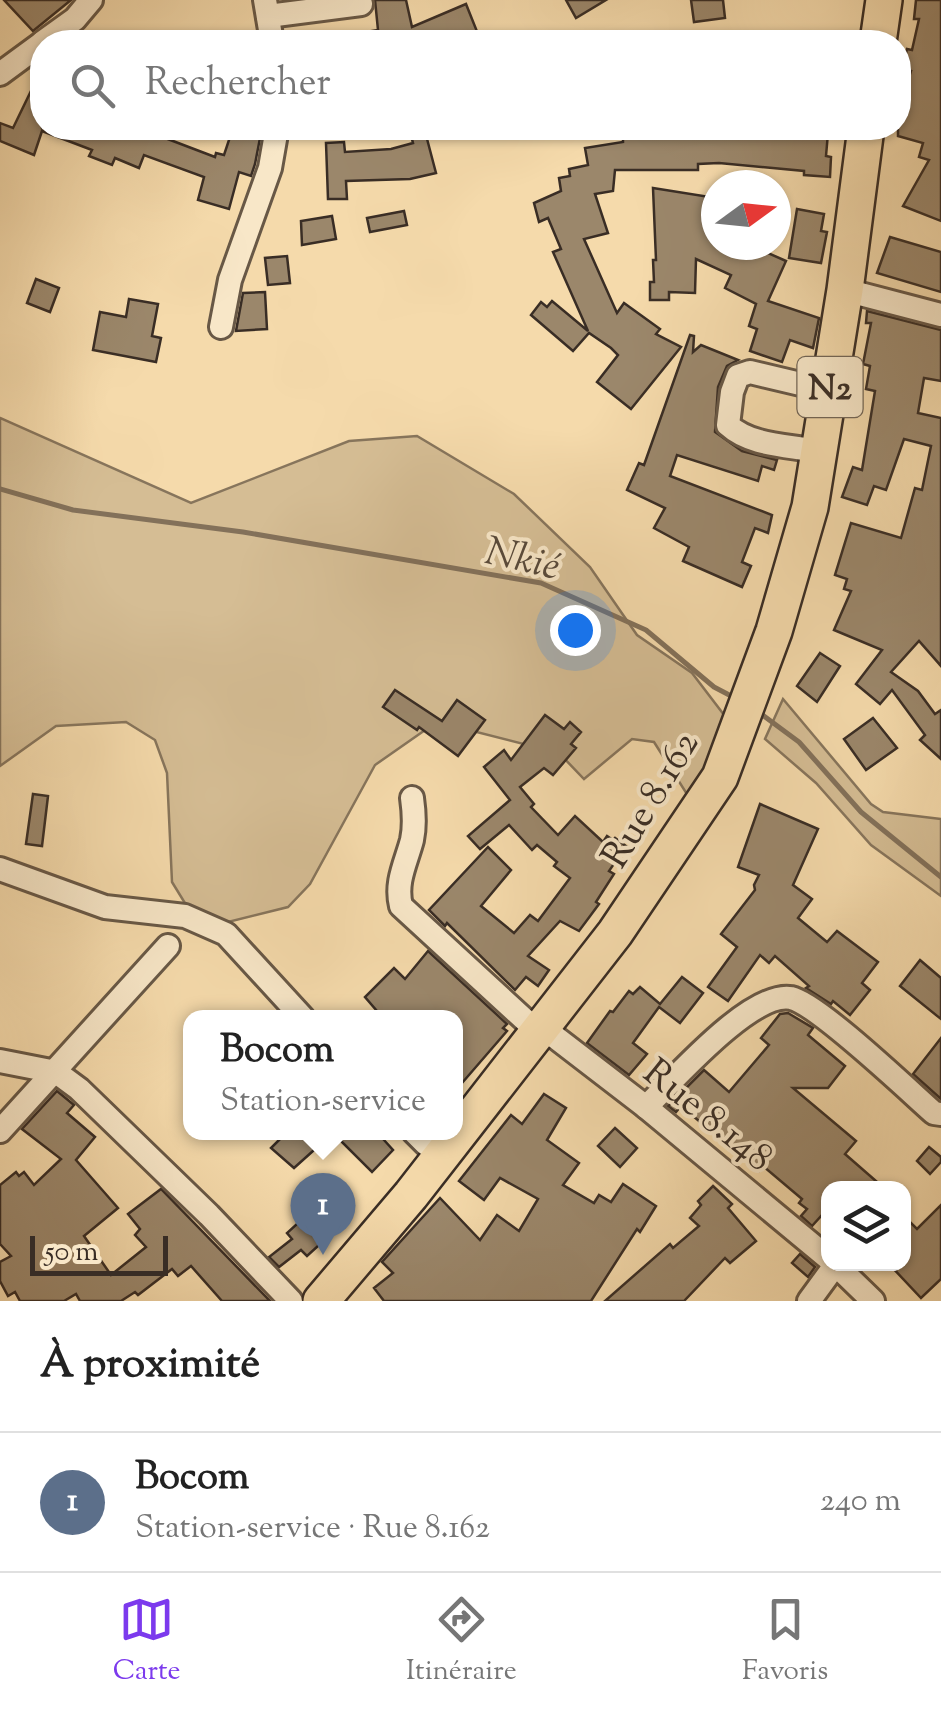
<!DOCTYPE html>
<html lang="fr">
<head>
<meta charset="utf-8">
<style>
  :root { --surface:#fff; --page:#f6f6f6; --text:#222; --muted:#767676; --line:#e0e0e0; --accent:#7c3aed }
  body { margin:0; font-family:"Sorts Mill Goudy",serif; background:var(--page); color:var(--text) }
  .controls { position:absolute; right:30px; bottom:30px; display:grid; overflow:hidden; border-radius:20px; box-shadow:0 2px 8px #0004 }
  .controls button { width:90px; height:90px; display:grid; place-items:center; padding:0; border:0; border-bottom:2px solid var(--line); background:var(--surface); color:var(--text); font:50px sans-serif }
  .compass { position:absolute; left:701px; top:170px; width:90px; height:90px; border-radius:50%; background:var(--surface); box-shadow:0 2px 8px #0004; rotate:75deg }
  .scale { position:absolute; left:30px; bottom:25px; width:138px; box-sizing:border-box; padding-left:10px; border:5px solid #392d25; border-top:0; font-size:28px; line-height:35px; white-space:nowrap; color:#392d25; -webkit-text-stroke:8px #f8e7c8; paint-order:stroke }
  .you { position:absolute; left:575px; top:630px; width:35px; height:35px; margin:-25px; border:8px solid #fff; border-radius:50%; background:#1a73e8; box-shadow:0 0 0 15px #1a73e833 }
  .badge { display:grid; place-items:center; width:65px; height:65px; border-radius:50%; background:var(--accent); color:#fff; font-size:32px; font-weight:700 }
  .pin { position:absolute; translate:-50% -82px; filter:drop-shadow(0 2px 5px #0008) }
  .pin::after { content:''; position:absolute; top:52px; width:35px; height:30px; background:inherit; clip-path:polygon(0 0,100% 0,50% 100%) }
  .popup { position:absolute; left:183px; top:1010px; width:280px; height:130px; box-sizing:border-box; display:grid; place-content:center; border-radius:20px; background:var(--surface); filter:drop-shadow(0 2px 8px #0005); font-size:32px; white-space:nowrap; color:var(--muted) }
  .popup b { font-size:38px; color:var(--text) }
  .popup::after { content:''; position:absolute; left:50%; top:100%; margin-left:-20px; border:20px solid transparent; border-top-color:var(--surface) }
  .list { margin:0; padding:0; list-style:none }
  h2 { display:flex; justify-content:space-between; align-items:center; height:130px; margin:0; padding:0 40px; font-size:42px }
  h2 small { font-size:32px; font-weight:400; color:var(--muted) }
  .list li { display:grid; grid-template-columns:65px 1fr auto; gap:30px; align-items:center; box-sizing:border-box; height:140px; padding:0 40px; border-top:2px solid var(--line) }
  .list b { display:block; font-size:38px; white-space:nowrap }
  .list p { margin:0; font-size:32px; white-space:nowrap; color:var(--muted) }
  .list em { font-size:32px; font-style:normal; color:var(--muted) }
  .icon { flex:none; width:55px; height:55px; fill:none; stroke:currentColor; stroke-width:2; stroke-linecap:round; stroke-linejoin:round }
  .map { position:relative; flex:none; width:941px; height:1301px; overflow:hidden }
  .search { position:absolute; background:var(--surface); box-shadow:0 2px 8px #0004; left:30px; right:30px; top:30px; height:110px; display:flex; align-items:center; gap:25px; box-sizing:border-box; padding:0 35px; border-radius:40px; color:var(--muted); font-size:38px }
  .sheet { height:270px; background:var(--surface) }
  nav { display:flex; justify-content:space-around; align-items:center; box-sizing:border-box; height:140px; border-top:2px solid var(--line); background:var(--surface); font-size:28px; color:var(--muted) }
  nav a { display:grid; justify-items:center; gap:5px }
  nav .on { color:var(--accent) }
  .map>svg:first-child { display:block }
  .green { fill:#d5bd94; stroke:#87755c; stroke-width:2.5 }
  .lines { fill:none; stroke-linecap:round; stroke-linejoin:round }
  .stream { stroke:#83715a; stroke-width:5 }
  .building { fill:#9b876b; stroke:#392d25; stroke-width:2.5 }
  .minor-casing { stroke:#685846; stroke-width:28 }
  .highway-casing { stroke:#392d25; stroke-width:40 }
  .minor { stroke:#f8e7c8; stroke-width:22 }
  .highway { stroke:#f5daab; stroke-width:35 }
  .labels { text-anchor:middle; stroke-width:8; stroke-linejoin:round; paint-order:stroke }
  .shield { fill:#f8e7c8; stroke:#726556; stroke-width:2.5 }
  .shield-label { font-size:35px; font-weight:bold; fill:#392d25 }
  .street-label { font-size:38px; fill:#392d25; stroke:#f8e7c8 }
  .water-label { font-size:40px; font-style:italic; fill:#584a3b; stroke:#f8e7c8 }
</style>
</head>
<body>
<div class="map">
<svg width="941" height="1301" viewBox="0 0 941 1301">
  <rect width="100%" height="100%" fill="#f5daab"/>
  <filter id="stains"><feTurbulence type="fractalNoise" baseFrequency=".002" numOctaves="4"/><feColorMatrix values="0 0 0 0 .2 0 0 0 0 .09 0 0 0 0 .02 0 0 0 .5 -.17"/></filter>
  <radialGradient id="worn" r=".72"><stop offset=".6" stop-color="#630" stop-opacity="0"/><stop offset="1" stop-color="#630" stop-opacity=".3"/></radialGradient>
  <!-- green -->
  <g class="green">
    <polygon points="0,418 191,503 349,441 417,436 514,494 590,567 637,635 692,673 734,728 704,821 654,742 632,739 584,779 559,753 461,728 428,728 375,765 310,884 288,907 224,923 191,913 172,882 167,773 155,740 126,722 56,726 0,766"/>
    <polygon points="783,699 871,804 883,812 941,819 941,896 871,845 816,783 765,739"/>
  </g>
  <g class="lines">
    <!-- stream -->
    <g class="stream">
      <polyline points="0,489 73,510 243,532 541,583 646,630 714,687 735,698"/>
      <polyline points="757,711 799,742 861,812 941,877"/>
    </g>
  </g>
  <!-- building -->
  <g class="building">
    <polygon points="4,0 71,0 33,31"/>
    <polygon points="375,0 406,0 412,27 466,4 478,34 459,42 349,42 348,35 378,30"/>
    <polygon points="566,0 606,0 576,18"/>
    <polygon points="691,0 723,0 725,18 694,22"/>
    <polygon points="916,0 941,0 941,221 903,206 929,160 919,157 923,143 898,136 898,113 911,71 902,69 907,49 912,50 919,19 914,19"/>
    <polygon points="31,91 42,96 42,128 155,128 152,133 215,157 216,153 224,155 233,128 262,128 255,164 251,176 239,172 229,209 198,200 204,177 144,155 139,168 115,158 112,165 89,156 92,150 42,131 34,155 0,141 0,123 13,128"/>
    <polygon points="623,128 784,128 828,133 826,156 831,157 830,177 804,175 804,171 719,163 698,164 698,170 615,170 613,191 595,194 608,233 584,239 617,313 624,303 660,329 656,334 681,347 631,409 597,382 618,355 611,348 589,333 573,351 531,315 541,302 547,307 552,301 588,331 553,252 561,249 548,218 539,222 534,203 561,191 559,178 570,176 569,169 588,165 585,148 623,142"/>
    <polygon points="426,135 436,173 410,179 346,181 347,199 328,199 326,143 344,142 345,152 391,149 413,143 412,139"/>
    <polygon points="653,188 716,198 716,245 750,245 786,261 768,301 819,318 813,348 790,340 782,362 750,351 757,329 749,326 756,304 725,288 731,275 696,259 695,293 669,292 669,300 650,300 650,282 654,282 653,260 656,260"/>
    <polygon points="797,209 824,214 821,231 827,232 821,263 789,258"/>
    <polygon points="404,211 407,225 370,232 367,218"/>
    <polygon points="332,216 336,239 302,245 301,221"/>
    <polygon points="890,237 941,252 941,292 877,273"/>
    <polygon points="287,256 290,283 268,285 265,258"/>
    <polygon points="36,279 59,288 50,312 27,303"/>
    <polygon points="265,292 267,329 236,331 243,293"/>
    <polygon points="129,299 158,304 152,336 161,338 156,362 93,350 100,312 126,317"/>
    <polygon points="867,311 941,330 941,381 924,378 918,413 941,418 941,666 919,641 891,672 918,691 935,714 941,710 941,759 920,740 925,735 892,690 880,704 856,684 882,650 834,630 851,591 844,589 847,579 835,575 851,523 901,538 915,488 922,490 931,446 904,439 886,490 874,486 867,505 842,497 853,467 862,470 875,391 866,389 870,366 863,364 871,323 866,323"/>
    <polygon points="690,335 694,336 693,352 701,345 738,360 727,366 718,387 715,432 742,451 777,460 774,470 762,466 758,481 677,455 670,476 772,515 768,533 755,528 742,562 751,566 742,587 683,561 689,547 654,528 665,508 627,490 639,463 644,465"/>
    <polygon points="820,653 840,666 817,702 797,686"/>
    <polygon points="395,690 442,721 457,700 485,720 458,756 419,727 417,730 383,707"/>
    <polygon points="545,715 564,729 570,722 581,732 571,744 576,748 553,775 544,768 520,787 534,804 531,807 558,835 575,816 603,842 607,836 613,840 615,838 626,846 609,871 614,874 596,902 599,904 579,931 560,921 528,956 549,970 538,986 526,977 515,990 447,923 445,926 429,910 488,847 511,870 481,906 514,933 530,915 538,921 570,878 554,866 557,862 537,845 532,850 509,825 480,849 468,836 510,800 484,767 504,750 511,760"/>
    <polygon points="873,718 897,748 866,770 844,739"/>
    <polygon points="33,794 48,796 42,846 26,844"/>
    <polygon points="760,804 818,829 793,885 812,899 798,918 827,942 837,931 878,962 862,983 870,990 850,1015 833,1001 831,1004 806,988 809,986 775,956 769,963 760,955 728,1001 708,987 737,947 721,934 755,890 754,885 759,875 738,867"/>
    <polygon points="428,951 507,1024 503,1028 507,1031 456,1090 456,1018 383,1018 365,997 394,968 405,979"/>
    <polygon points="920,960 941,978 941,1019 900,986"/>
    <polygon points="682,977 703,993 680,1023 659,1007 633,1043 647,1054 629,1075 587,1043 610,1011 613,1012 629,991 633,994 640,987 660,1004"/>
    <polygon points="788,1013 813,1028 808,1035 845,1066 828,1088 793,1088 856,1141 845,1154 884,1188 828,1188 828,1220 822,1215 812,1226 801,1216 807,1209 799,1203 802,1199 763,1166 759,1171 681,1106 676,1112 668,1106 704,1070 729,1092 769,1045 761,1038 780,1014"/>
    <polygon points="941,1038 941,1099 913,1074"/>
    <polygon points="57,1091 74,1105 67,1113 95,1137 76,1160 118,1208 84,1236 111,1275 146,1247 135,1235 140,1229 128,1214 161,1189 270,1301 222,1301 191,1266 178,1276 172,1269 138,1295 135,1292 121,1301 80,1301 76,1294 64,1301 20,1301 15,1292 8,1296 0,1281 0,1262 11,1256 0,1244 0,1185 16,1172 19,1176 24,1172 34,1185 61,1159 22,1129"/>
    <polygon points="544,1094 566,1108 547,1140 579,1163 563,1185 594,1203 599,1195 611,1202 623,1184 656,1206 640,1232 637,1229 591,1301 384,1301 374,1288 393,1273 382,1262 440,1198 480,1240 497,1215 519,1231 538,1199 500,1178 484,1200 459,1181 511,1115 522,1124"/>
    <polygon points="615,1128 637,1148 620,1167 598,1146"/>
    <polygon points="287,1132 390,1132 384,1140 393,1150 372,1172 333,1133 294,1168 271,1148"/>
    <polygon points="929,1147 941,1157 941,1162 930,1174 917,1161"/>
    <polygon points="713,1186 732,1204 728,1208 756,1241 730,1263 725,1258 684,1301 605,1301 670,1244 673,1248 699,1226 690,1218 701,1205 698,1201"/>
    <polygon points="941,1205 941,1279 921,1298 889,1264 904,1264 904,1216 917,1229"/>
    <polygon points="309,1213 329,1236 307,1256 301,1250 279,1267 269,1257 292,1239 287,1233"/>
    <polygon points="800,1254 815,1267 808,1277 792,1263"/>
  </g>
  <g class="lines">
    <!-- minor casing -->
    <g class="minor-casing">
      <g id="minor">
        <polyline points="265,0 272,42"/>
        <polyline points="268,16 361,4"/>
        <polyline points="43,42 75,19 91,0"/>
        <polyline points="0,74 42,43"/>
        <polyline points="845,290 941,315"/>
        <polyline points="221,327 230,280 270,168 277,128"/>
        <path d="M 821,452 C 791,445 752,447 728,425 L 732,392 L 738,376 L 750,372 L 830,391"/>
        <path d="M 412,798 C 414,812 415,826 412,840 C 406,863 395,882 401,906 L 538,1032"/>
        <polyline points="0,869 105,907 185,916 226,934 303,1018"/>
        <polyline points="542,1027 646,1107 828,1258"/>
        <polyline points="0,1061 56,1072 79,1089 209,1215 291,1301"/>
        <path d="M 646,1107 C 674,1080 751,991 791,998 C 818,1004 908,1090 934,1113 L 941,1114"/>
        <polyline points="0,1131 168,946"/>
        <polyline points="414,1132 426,1144 444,1150"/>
        <polyline points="835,1264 873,1301"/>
        <polyline points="809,1301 836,1264"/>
      </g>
    </g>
    <!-- highway casing -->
    <g class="highway-casing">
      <g id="highway">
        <polyline points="878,42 884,0"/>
        <polyline points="321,1301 411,1195 615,933 720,777 774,631 810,507 845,290 866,128"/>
      </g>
    </g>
    <!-- minor -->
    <use href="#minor" class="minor"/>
    <!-- highway -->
    <use href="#highway" class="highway"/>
  </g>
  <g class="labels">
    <!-- shield labels -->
    <rect class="shield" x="797.5" y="357" width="65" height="60" rx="8"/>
    <g class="shield-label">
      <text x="830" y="399">N2</text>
    </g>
    <!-- street labels -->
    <g class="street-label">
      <text transform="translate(649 799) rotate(-59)" y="13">Rue 8.162</text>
      <text transform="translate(709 1114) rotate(39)" y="13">Rue 8.148</text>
    </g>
    <!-- water labels -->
    <g class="water-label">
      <text transform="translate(523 557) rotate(13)" y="14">Nkié</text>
    </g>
  </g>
  <rect width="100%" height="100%" filter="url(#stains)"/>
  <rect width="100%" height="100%" fill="url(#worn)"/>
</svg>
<div class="controls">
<button><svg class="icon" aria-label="layers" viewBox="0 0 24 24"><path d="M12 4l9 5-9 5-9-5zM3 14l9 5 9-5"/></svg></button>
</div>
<svg class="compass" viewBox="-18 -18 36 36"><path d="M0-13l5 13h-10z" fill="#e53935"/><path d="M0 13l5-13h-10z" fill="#767676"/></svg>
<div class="scale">50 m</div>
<div class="you"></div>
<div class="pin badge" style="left:323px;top:1255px;background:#5c6f8a">1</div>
<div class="popup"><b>Bocom</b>Station-service</div>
<div class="search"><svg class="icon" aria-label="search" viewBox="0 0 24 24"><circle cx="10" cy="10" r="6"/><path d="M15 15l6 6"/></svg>Rechercher</div>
</div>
<section class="sheet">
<h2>À proximité<small></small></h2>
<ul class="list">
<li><span class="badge" style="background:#5c6f8a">1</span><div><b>Bocom</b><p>Station-service · Rue 8.162</p></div><em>240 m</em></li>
</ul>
</section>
<nav>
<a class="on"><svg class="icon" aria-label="map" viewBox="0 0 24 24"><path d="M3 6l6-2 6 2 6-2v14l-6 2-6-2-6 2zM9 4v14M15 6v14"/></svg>Carte</a>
<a><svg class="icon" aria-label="directions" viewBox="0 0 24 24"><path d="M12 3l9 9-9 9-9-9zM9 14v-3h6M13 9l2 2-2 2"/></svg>Itinéraire</a>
<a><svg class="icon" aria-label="saved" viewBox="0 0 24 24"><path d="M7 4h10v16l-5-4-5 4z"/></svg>Favoris</a>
</nav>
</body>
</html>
